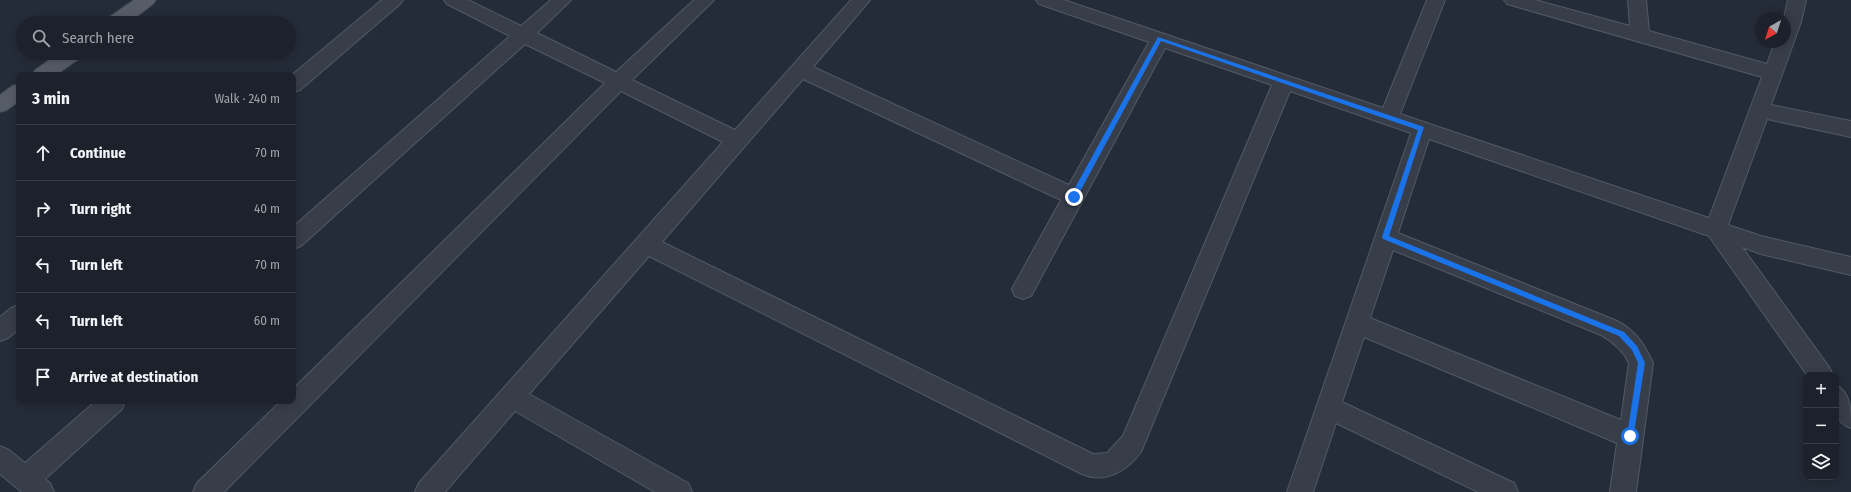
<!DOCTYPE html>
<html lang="en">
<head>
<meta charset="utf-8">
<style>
  :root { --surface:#1c212b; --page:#292e37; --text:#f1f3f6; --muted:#a0a3a9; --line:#3a3e47 }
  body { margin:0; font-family:"Fira Sans Condensed",sans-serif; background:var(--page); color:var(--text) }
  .controls { position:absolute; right:12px; bottom:12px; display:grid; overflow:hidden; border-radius:8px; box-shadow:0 2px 10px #0003 }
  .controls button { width:36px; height:36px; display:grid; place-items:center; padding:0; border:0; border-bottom:1px solid var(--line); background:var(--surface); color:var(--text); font:20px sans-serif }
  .compass { position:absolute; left:1755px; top:12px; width:36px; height:36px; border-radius:50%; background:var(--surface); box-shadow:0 2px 10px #0003; rotate:219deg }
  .stop { position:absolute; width:12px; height:12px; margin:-9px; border:3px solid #1a73e8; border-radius:50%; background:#fff }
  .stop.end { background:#1a73e8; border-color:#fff; box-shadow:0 1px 4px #0008 }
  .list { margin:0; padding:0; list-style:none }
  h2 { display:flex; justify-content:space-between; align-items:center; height:52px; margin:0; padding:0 16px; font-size:17px }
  h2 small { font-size:13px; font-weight:400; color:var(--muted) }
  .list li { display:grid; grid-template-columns:26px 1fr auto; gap:12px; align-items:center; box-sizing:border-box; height:56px; padding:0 16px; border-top:1px solid var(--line) }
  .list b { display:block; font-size:15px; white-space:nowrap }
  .list em { font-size:13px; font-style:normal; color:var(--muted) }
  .icon { flex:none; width:22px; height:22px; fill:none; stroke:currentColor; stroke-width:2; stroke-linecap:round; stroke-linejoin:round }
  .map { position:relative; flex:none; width:1851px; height:492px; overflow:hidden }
  .search { position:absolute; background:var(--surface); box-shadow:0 2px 10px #0003; left:16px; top:16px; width:280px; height:44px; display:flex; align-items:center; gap:10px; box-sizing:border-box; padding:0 14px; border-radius:22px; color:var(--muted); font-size:15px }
  .panel { position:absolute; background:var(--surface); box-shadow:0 2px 10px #0003; left:16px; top:72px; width:280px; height:332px; border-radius:8px }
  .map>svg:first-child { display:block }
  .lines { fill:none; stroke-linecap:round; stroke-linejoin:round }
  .minor-casing { stroke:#535964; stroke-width:2 }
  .major-casing { stroke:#414852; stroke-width:2 }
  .minor { fill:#383e49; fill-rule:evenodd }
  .major { fill:#565d69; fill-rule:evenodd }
  .route { fill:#1a73e8 }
</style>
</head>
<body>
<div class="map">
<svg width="1851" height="492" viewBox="0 0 1851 492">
  <rect width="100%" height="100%" fill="#252c39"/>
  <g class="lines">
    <!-- minor casing -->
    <g class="minor-casing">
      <g id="minor">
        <polygon points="382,0 403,0 400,4 300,90 293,92 292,75"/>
        <path d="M 444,0 L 468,0 L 521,26 L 551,0 L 571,0 L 537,33 L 616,72 L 694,0 L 714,0 L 632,80 L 735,130 L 851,0 L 870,0 L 813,67 L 1069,185 L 1149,42 L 1039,4 L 1036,0 L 1064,0 L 1383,108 L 1427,0 L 1445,0 L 1400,114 L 1709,218 L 1762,77 L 1507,4 L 1504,0 L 1535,0 L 1630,26 L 1628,0 L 1646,0 L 1649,31 L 1767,64 L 1775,42 L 1785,42 L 1784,18 L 1788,0 L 1806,0 L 1801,22 L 1771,105 L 1851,121 L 1851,137 L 1767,119 L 1728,225 L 1761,236 L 1851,257 L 1851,275 L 1761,254 L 1742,247 L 1829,367 L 1833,375 L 1807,375 L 1709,236 L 1429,139 L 1398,233 L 1617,321 C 1636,331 1644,344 1653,363 L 1636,492 L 1610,492 L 1617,443 L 1364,337 L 1342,402 L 1514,483 L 1518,492 L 1478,492 L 1336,423 L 1313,492 L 1287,492 L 1411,133 L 1290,91 L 1141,452 C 1127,471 1105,484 1082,474 L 649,256 L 529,394 L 688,483 L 692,492 L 655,492 L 515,411 L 445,492 L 415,492 L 419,483 L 723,142 L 621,91 L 224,492 L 193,492 L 197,483 L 281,401 L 293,401 L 293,389 L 605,83 L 525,44 L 301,246 L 293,249 L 293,227 L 510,36 L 447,4 ZM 1165,48 L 1272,85 L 1123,436 L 1107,453 L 1093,454 L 662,242 L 803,79 L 1061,200 L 1012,289 L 1015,296 L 1023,299 L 1031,296 ZM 1393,250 L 1601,335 C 1613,342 1623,350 1629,363 L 1621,420 L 1370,318 Z"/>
        <polygon points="19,305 19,329 8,338 0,341 0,317 11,308"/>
        <path d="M 1836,385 C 1851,393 1851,410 1851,428 C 1831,421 1836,404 1836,385 Z"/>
        <polygon points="96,401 125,401 122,409 45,479 50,483 54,492 22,492 0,474 0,446 9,450 25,463"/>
      </g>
    </g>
    <!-- major casing -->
    <g class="major-casing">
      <g id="major">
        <polygon points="134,0 156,0 153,4 128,23 106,23 108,18"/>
        <polygon points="59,53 83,53 80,58 56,75 32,75 35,70"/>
        <polygon points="19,84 19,101 7,110 0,112 0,95 12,86"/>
      </g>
    </g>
    <!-- minor -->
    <use href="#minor" class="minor"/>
    <!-- major -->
    <use href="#major" class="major"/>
  </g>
  <!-- route -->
  <polygon class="route" points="1158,37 1424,127 1389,236 1624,332 1637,346 1645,363 1633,439 1628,439 1627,436 1638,363 1632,350 1619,336 1383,239 1382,237 1418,130 1161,41 1076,199 1071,199 1071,195"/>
</svg>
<div class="controls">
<button>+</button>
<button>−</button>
<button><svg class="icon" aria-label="layers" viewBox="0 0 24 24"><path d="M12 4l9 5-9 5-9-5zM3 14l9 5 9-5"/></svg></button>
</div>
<svg class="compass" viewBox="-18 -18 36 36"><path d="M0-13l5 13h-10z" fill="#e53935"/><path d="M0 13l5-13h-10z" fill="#a0a3a9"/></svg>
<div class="stop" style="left:1630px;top:436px"></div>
<div class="stop end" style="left:1074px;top:197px"></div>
<div class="search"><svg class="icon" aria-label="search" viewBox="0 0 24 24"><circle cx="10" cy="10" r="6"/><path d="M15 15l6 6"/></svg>Search here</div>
<section class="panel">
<h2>3 min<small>Walk · 240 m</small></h2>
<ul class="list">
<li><svg class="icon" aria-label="ahead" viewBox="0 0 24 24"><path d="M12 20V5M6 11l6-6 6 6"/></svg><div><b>Continue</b></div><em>70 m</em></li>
<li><svg class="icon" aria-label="right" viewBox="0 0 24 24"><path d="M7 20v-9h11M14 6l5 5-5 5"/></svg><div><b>Turn right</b></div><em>40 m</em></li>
<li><svg class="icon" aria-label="left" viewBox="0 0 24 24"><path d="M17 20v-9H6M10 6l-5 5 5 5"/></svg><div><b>Turn left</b></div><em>70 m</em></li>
<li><svg class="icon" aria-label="left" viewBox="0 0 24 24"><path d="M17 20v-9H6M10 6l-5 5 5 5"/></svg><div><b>Turn left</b></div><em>60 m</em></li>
<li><svg class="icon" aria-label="arrive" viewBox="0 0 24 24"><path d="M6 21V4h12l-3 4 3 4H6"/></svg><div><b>Arrive at destination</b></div></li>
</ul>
</section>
</div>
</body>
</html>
